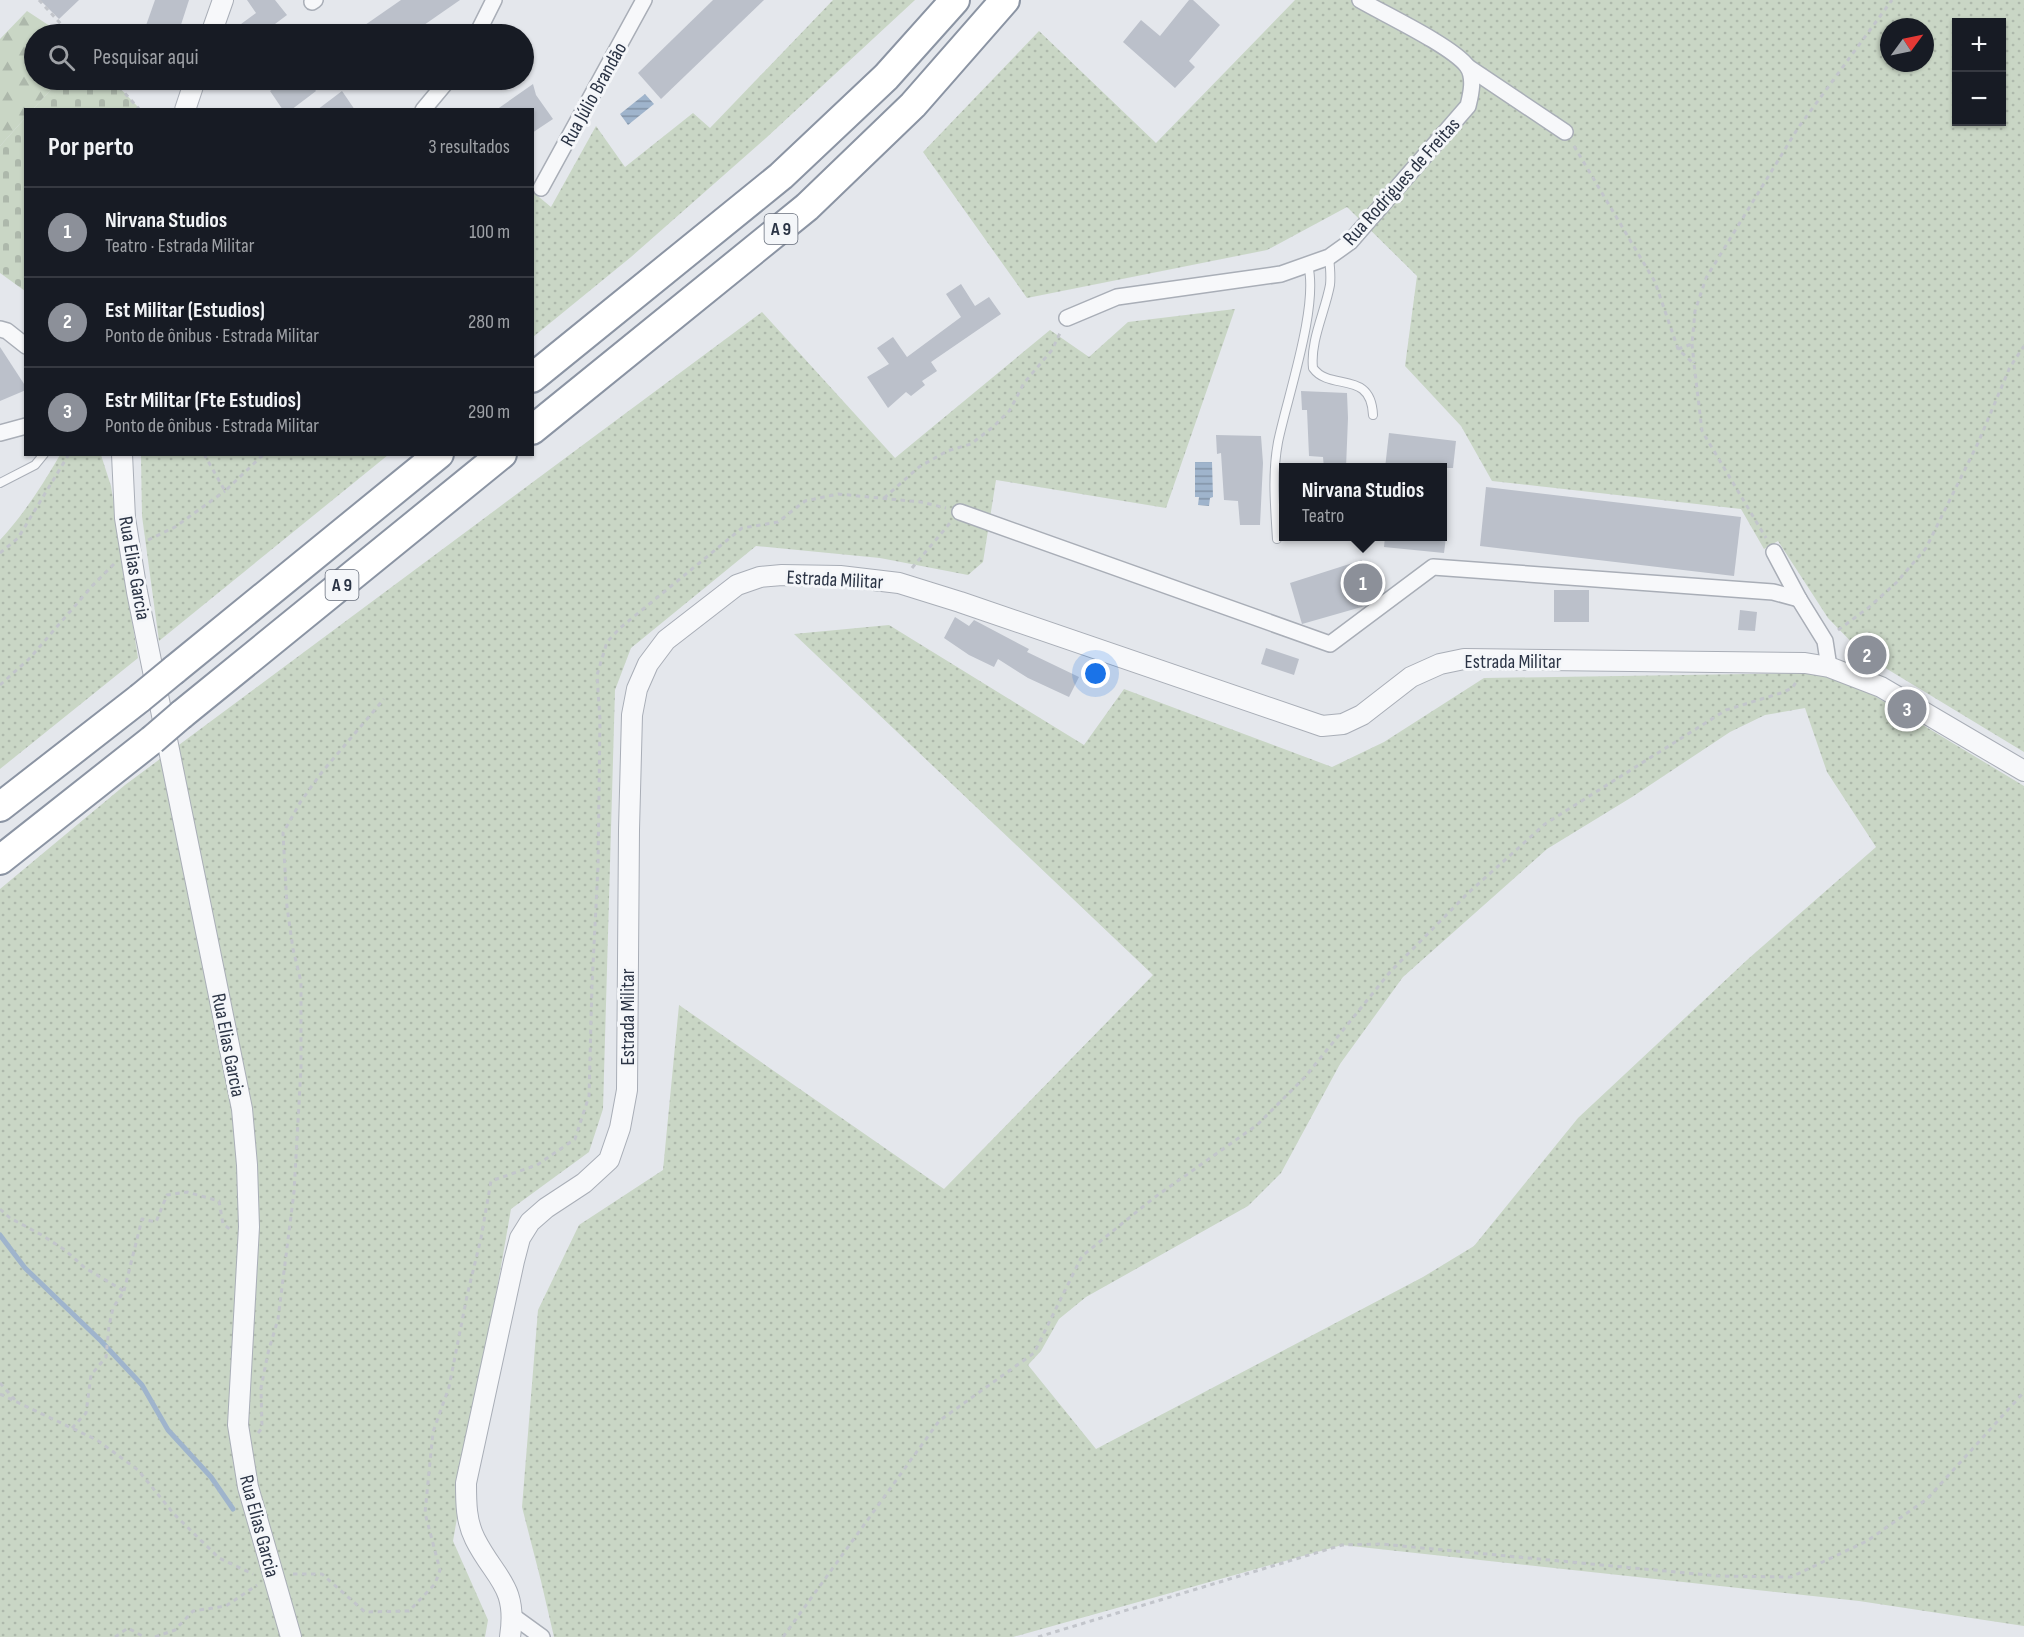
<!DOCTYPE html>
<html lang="pt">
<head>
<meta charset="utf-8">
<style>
  :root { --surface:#171b24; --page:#242831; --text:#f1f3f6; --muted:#9ea1a6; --line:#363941; --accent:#8c9099 }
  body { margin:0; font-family:"Sofia Sans Condensed",sans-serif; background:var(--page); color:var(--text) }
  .controls { position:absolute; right:18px; top:18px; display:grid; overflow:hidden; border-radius:0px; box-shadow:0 2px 4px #0004 }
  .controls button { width:54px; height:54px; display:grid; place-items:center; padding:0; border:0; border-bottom:2px solid var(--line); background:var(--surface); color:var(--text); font:30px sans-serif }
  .compass { position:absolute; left:1880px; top:18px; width:54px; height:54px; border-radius:50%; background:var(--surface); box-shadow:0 2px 4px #0004; rotate:57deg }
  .you { position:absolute; left:1096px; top:674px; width:21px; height:21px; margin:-15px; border:4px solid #fff; border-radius:50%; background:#1a73e8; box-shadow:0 0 0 9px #1a73e833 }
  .badge { display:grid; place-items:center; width:39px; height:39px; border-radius:50%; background:var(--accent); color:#fff; font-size:20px; font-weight:700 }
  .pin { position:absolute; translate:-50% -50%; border:3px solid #fff; box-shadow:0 2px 6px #0006 }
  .popup { position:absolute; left:1279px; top:463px; width:168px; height:78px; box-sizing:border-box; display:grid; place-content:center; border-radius:0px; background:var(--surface); filter:drop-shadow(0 2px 4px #0005); font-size:20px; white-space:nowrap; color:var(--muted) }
  .popup b { font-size:22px; color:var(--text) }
  .popup::after { content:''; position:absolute; left:50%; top:100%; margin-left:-12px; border:12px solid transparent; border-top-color:var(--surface) }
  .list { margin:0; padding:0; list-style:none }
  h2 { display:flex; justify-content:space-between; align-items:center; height:78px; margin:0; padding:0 24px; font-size:26px }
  h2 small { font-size:20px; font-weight:400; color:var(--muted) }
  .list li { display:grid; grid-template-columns:39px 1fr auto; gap:18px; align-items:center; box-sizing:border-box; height:90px; padding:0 24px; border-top:2px solid var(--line) }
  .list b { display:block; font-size:22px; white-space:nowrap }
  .list p { margin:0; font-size:20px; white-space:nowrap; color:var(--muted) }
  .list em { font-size:20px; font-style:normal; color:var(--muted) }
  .icon { flex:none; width:33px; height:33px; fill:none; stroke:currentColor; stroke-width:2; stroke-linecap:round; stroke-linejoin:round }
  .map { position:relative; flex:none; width:2024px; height:1637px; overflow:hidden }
  .search { position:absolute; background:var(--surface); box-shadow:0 2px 4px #0004; left:24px; top:24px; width:510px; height:66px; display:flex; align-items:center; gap:15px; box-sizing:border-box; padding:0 21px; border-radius:33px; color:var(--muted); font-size:22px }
  .panel { position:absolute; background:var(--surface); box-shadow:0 2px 4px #0004; left:24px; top:108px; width:510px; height:348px; border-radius:0px }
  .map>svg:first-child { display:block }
  .grass { fill:url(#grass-dots); fill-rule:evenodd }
  .forest { fill:url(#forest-firs) }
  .cemetery { fill:url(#cemetery-stones) }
  .water { fill:url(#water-rules) }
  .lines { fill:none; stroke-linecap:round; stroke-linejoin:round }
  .stream { stroke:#9fb4cc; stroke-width:5 }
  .building { fill:#bbc0ca }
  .service-casing { stroke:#a9aeb7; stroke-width:10 }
  .minor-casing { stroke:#a9aeb7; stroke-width:18 }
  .tertiary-casing { stroke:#a9aeb7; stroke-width:22 }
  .motorway-casing { stroke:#8b94a3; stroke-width:32 }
  .path { stroke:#c2c5cb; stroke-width:3; stroke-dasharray:4.5 4.5; stroke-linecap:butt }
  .service { stroke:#f7f8fa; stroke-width:8 }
  .minor { stroke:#f7f8fa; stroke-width:15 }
  .tertiary { stroke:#f7f8fa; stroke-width:20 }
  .motorway { stroke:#fff; stroke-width:28 }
  .motorway-bridge-casing { stroke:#8b94a3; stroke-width:32; stroke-linecap:butt }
  .motorway-bridge { stroke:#fff; stroke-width:28 }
  .labels { text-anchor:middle; stroke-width:6; stroke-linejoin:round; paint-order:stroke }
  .shield { fill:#f4f6f9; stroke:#676e7b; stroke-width:1.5 }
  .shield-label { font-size:18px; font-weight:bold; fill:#2b3445 }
  .street-label { font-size:20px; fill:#2b3445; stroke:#f4f6f9 }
</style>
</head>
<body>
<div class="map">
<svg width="2024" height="1637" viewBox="0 0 2024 1637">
  <defs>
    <pattern id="grass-dots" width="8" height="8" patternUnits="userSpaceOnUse" patternTransform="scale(1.5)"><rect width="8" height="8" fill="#c9d6c5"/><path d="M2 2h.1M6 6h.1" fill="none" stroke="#adb8ab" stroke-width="1.8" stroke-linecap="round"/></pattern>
    <pattern id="forest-firs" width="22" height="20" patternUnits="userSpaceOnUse" patternTransform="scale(1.5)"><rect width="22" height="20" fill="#c9d6c5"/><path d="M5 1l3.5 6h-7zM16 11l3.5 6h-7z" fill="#adb8ab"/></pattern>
    <pattern id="cemetery-stones" width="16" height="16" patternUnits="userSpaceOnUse" patternTransform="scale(1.5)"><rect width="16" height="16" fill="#c9d6c5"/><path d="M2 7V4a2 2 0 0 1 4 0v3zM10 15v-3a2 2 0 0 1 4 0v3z" fill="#adb8ab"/></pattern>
    <pattern id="water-rules" width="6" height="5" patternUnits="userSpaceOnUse" patternTransform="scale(1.5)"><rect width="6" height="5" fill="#9fb4cc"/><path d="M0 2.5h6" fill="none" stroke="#8293a7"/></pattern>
  </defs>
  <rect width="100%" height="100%" fill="#e4e7ec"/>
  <!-- grass -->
  <g class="grass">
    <polygon points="833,0 915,0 766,138 631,257 533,337 533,192 551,207 596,126 625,167 693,113 710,128"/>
    <path d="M 1295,0 L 2024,0 L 2024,752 L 1864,655 L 1828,618 L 1778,541 L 1764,549 L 1741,509 L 1492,481 L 1461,426 L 1405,366 L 1417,276 L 1347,207 L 1267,250 L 1027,298 L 923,152 L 1039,31 L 1156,143 ZM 1956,22 L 2002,22 L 2002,122 L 1956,122 ZM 1889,27 L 1925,27 L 1925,63 L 1889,63 Z"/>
    <polygon points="1235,309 1166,508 996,480 983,562 968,575 880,558 756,546 631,648 615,690 603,1109 589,1152 511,1209 453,1541 488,1620 485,1637 0,1637 0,889 125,785 762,312 895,458 1050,330 1089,357 1128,322"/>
    <path d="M 60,455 L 101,455 L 111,486 L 138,658 L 0,769 L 0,540 C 24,514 42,486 60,455 Z"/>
    <polygon points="141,455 141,454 388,455 159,641 142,516"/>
    <path d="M 889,625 L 1084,745 L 1124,689 L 1332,767 L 1384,742 L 1484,678 L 1808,673 L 1828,677 L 1873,695 L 2024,786 L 2024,1626 L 1859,1601 L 1342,1545 L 1013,1637 L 554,1637 L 541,1581 L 522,1507 L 538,1310 L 579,1225 L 663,1170 L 679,1005 L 944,1189 L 1153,975 L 794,634 ZM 1805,708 L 1827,772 L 1876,847 L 1747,960 L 1578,1118 L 1474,1246 L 1423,1277 L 1096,1449 L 1028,1365 L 1041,1351 L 1059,1319 L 1086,1297 L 1248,1206 L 1281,1173 L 1340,1064 L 1403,977 L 1547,849 L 1632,797 L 1730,732 L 1765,715 Z"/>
  </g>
  <!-- forest -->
  <polygon class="forest" points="27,11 62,34 34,34 34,80 60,80 33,109 26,110 25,118 0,146 0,39"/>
  <!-- cemetery -->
  <g class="cemetery">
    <polygon points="60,80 112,80 140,109 33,109"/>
    <polygon points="25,118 25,291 0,273 0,146"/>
  </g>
  <!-- water -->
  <g class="water">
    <polygon points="645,94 654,104 628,125 620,114"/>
    <polygon points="1195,462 1212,462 1213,497 1210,498 1209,506 1198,505 1199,497 1195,497"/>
  </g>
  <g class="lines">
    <!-- stream -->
    <polyline class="stream" points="0,1235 25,1268 101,1341 142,1385 168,1430 211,1477 233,1509"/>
  </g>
  <!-- building -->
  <g class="building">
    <polygon points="40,0 79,0 59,19"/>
    <polygon points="155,0 189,0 178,34 143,34"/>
    <polygon points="247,0 275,0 287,15 271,27 277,34 249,34 241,24 256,13"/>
    <polygon points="401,0 460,0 411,34 352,34"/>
    <polygon points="713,0 764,0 661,99 638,73"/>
    <polygon points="1189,0 1193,0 1220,25 1189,61 1195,67 1175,88 1123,42 1141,20 1160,36"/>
    <polygon points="286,80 308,80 316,91 291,110 283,110 270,91"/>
    <polygon points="533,84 536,95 553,119 532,133 532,110 496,110"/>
    <polygon points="342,91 355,110 317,110"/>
    <polygon points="961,284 975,306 989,297 1001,314 931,362 937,371 922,381 925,385 911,396 906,392 888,408 867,377 889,364 877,348 893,337 907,357 961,317 946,294"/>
    <polygon points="0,347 26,387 26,390 0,401"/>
    <polygon points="1301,391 1347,393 1348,418 1346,468 1324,468 1323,457 1309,456 1307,410 1302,410"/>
    <polygon points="1389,433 1456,441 1453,468 1385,468"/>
    <polygon points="1216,435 1261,436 1263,463 1260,525 1240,525 1238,501 1224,500 1221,453 1217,454"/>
    <polygon points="1486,487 1741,517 1734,576 1480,546"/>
    <polygon points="1385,537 1446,537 1444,553 1384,547"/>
    <polygon points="1362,560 1374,599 1365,606 1302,624 1290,583"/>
    <rect x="1554" y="590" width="35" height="32"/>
    <polygon points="1740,610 1757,612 1755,631 1738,630"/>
    <polygon points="955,617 969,626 974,620 1029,649 1027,652 1079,677 1069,697 1028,678 998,659 994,667 969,655 944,638"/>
    <polygon points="1266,648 1299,659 1294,675 1261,664"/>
  </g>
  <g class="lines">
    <!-- service casing -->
    <g class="service-casing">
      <g id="service">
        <path d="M 1329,257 C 1330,266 1331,276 1330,285 C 1325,312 1310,341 1313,368 C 1330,392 1371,369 1373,415"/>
        <polyline points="0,483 35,465 44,454"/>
        <path d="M 1277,539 C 1275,506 1272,474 1278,442 C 1287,398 1319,306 1308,265"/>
      </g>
    </g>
    <!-- minor casing -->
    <g class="minor-casing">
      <g id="minor">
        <polyline points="312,2 315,0"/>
        <polyline points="477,34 494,0"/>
        <polyline points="1468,67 1565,132"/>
        <polyline points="423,110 448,80"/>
        <polyline points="541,188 644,0"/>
        <path d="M 1067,318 L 1117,297 L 1281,274 L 1329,257 L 1350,242 L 1468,106 C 1471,94 1475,77 1467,66 C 1452,46 1384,14 1360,0"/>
        <polyline points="0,329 7,331 26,346"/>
        <polyline points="0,433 26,426"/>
        <polyline points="960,512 1330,644 1433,567 1773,592 1799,599"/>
        <polyline points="1774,552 1799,599 1825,641 1829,667"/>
        <polyline points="513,1616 542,1637"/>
      </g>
    </g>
    <!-- tertiary casing -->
    <g class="tertiary-casing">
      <g id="tertiary">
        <polyline points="211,34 223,0"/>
        <polyline points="185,110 195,80"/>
        <polyline points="122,454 125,518 137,592 242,1109 247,1165 249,1227 238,1425 248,1487 291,1637"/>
        <path d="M 510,1637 C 518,1585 495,1579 475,1539 C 466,1521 466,1503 466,1483 L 514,1261 L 520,1238 L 530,1222 L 546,1208 L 584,1183 L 609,1160 L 620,1128 L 627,1090 L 629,830 L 632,715 L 637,689 L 648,664 L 666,640 L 737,585 L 760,577 L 782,575 L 840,576 L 899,583 L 960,602 L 1322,726 L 1343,724 L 1362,715 L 1411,677 L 1440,664 L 1464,659 L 1805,663 L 1829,667 L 1881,687 L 2024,771"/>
      </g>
    </g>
    <!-- motorway casing -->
    <g class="motorway-casing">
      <g id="motorway">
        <polyline points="532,378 781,176 886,77 955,0"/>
        <polyline points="532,430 807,207 913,105 1005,0"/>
        <polyline points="174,670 439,454"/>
        <polyline points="181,715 502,454"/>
        <polyline points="0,807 140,698"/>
        <polyline points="0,860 152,740"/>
      </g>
    </g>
    <!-- path -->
    <g class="path">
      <polyline points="39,0 70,34"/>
      <polyline points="113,80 140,110"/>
      <polyline points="1574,146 1655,282 1678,349 1694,364 1702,431 1766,538"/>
      <polyline points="1692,344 1694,363"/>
      <polyline points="1678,349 1692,344 1695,311 1706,278 1798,128 1892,0"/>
      <polyline points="204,454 225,491 264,454"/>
      <polyline points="884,498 919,467 947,451 971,444 993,427 1010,410 1024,383 1052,350 1060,333"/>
      <polyline points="148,540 175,527 225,491"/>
      <polyline points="0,553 18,538 69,454"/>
      <polyline points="912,568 950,523"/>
      <polyline points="1838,630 1868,608 1897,582 1926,548 1978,443 2010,367 2024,346"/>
      <polyline points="0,685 29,659 93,585 114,564"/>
      <polyline points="0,1209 10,1218 40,1234 65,1250 85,1268 124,1291 113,1308 109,1326 106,1357 91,1375 86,1413 72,1428"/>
      <polyline points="124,1291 142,1219 156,1222 167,1195 187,1192 219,1201 223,1224 231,1230"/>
      <polyline points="0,1383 16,1401"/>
      <polyline points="0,1394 97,1440 138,1470 174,1514 219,1558 253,1574"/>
      <polyline points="258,1433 262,1428 261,1388 268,1353 278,1319 294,1192 301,1068 301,982 293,949 287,907 283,833 301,801 322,772 384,699"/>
      <polyline points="293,1574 322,1574 365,1612 409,1611 435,1584 440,1570 425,1513 433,1432 449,1387 467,1296 481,1238 491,1181 537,1165 575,1139 589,1096 592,985 598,867 600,720 597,675 607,642 620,628 742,528 778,522 805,501 838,494 921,502 946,508"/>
      <polyline points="115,1637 128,1628 144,1637"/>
      <polyline points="155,1637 175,1630 193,1611 226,1606 257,1585"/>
      <polyline points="783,1637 939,1421 1034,1353 1082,1256 1155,1197 1257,1125 1305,1077 1390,972 1467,894 1545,824 1726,710 1784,692 1792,688 1797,681"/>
      <polyline points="1038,1637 1342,1545 1381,1544 1718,1576 1791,1577 1867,1541 1927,1499 2024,1392"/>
    </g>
    <!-- service -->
    <use href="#service" class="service"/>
    <!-- minor -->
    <use href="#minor" class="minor"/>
    <!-- tertiary -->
    <use href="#tertiary" class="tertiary"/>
    <!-- motorway -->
    <use href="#motorway" class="motorway"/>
    <!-- motorway-bridge casing -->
    <g class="motorway-bridge-casing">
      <g id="motorway-bridge">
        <polyline points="140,698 174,670"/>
        <polyline points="152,740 181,715"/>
      </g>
    </g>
    <!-- motorway-bridge -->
    <use href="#motorway-bridge" class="motorway-bridge"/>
  </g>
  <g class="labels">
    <!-- shield labels -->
    <g class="shield">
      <rect x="764.5" y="214" width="33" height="30" rx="4.5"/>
      <rect x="325.5" y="570" width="33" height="30" rx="4.5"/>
    </g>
    <g class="shield-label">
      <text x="781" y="235">A 9</text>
      <text x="342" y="591">A 9</text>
    </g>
    <!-- street labels -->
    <g class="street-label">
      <text transform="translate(593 94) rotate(-61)" y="7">Rua Júlio Brandão</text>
      <text transform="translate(1401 181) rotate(-48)" y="7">Rua Rodrigues de Freitas</text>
      <text transform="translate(135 568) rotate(80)" y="7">Rua Elias Garcia</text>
      <text transform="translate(835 579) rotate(3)" y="7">Estrada Militar</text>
      <text x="1513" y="668">Estrada Militar</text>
      <text transform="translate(627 1017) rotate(-90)" y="7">Estrada Militar</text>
      <text transform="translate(229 1045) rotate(79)" y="7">Rua Elias Garcia</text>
      <text transform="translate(260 1526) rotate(75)" y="7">Rua Elias Garcia</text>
    </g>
  </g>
</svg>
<div class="controls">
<button>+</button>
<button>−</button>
</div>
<svg class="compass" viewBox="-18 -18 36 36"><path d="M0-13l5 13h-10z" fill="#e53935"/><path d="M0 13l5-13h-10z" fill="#9ea1a6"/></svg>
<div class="you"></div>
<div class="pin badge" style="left:1363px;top:583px">1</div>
<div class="popup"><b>Nirvana Studios</b>Teatro</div>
<div class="pin badge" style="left:1867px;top:655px">2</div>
<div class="pin badge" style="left:1907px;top:709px">3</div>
<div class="search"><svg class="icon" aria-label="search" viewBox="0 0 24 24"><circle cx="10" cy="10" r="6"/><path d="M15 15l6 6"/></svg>Pesquisar aqui</div>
<section class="panel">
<h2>Por perto<small>3 resultados</small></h2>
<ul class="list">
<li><span class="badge">1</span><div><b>Nirvana Studios</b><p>Teatro · Estrada Militar</p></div><em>100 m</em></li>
<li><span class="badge">2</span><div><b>Est Militar (Estudios)</b><p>Ponto de ônibus · Estrada Militar</p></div><em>280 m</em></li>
<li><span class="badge">3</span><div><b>Estr Militar (Fte Estudios)</b><p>Ponto de ônibus · Estrada Militar</p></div><em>290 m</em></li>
</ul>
</section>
</div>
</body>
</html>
